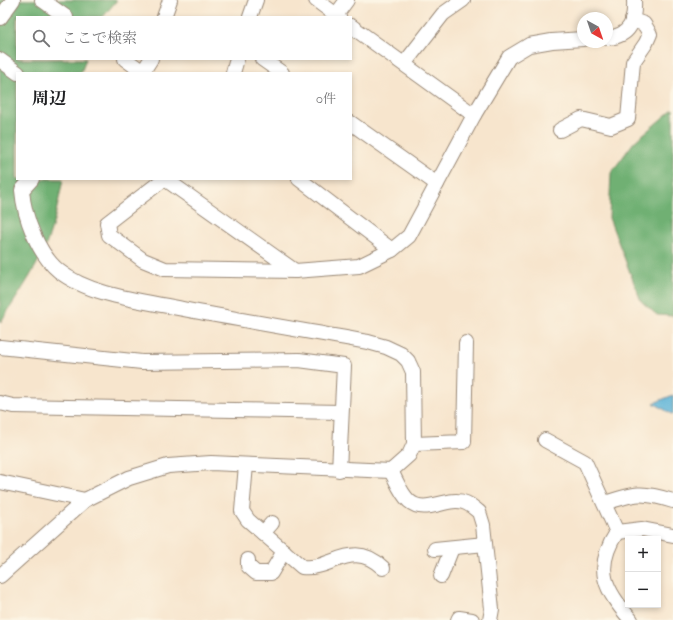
<!DOCTYPE html>
<html lang="ja">
<head>
<meta charset="utf-8">
<style>
  :root { --surface:#fff; --page:#f6f6f6; --text:#202124; --muted:#757577; --line:#e0e0e0 }
  body { margin:0; font-family:"Sorts Mill Goudy","Noto Serif JP",serif; background:var(--page); color:var(--text) }
  .controls { position:absolute; right:12px; bottom:12px; display:grid; overflow:hidden; border-radius:0px; box-shadow:0 2px 6px #0003 }
  .controls button { width:36px; height:36px; display:grid; place-items:center; padding:0; border:0; border-bottom:1px solid var(--line); background:var(--surface); color:var(--text); font:20px sans-serif }
  .compass { position:absolute; left:577px; top:12px; width:36px; height:36px; border-radius:50%; background:var(--surface); box-shadow:0 2px 6px #0003; rotate:140deg }
  .list { margin:0; padding:0; list-style:none }
  h2 { display:flex; justify-content:space-between; align-items:center; height:52px; margin:0; padding:0 16px; font-size:17px }
  h2 small { font-size:13px; font-weight:400; color:var(--muted) }
  .icon { flex:none; width:22px; height:22px; fill:none; stroke:currentColor; stroke-width:2; stroke-linecap:round; stroke-linejoin:round }
  .map { position:relative; flex:none; width:673px; height:620px; overflow:hidden }
  .search { position:absolute; background:var(--surface); box-shadow:0 2px 6px #0003; left:16px; top:16px; width:336px; height:44px; display:flex; align-items:center; gap:10px; box-sizing:border-box; padding:0 14px; border-radius:0px; color:var(--muted); font-size:15px }
  .panel { position:absolute; background:var(--surface); box-shadow:0 2px 6px #0003; left:16px; top:72px; width:336px; height:108px; border-radius:0px }
  .map>svg:first-child { display:block }
  .forest { fill:#6fb073; stroke:#556d48 }
  .water { fill:#5bb3d8; stroke:#4b6e7b }
  .lines { fill:none; stroke-linecap:round; stroke-linejoin:round }
  .street-casing { stroke:#998876; stroke-width:16 }
  .street { stroke:#fff; stroke-width:14 }
</style>
</head>
<body>
<div class="map">
<svg width="673" height="620" viewBox="0 0 673 620">
  <rect width="100%" height="100%" fill="#fcf5e5"/>
  <filter id="ink" filterUnits="userSpaceOnUse"><feTurbulence type="fractalNoise" baseFrequency=".025" numOctaves="2"/><feDisplacementMap in="SourceGraphic" scale="8" xChannelSelector="R" yChannelSelector="G"/><feConvolveMatrix kernelMatrix="1 2 1 2 8 2 1 2 1" color-interpolation-filters="sRGB"/></filter>
  <filter id="wash" filterUnits="userSpaceOnUse"><feTurbulence type="fractalNoise" baseFrequency=".012" numOctaves="4" result="noise"/><feDisplacementMap in="SourceGraphic" scale="16" xChannelSelector="R" yChannelSelector="G"/><feGaussianBlur stdDeviation="0.9" result="paint"/><feColorMatrix in="noise" values="0 0 0 0 0 0 0 0 0 0 0 0 0 0 0 0 0 1.4 0 .05"/><feComposite in="paint" operator="in"/></filter>
  <g filter="url(#wash)">
    <rect width="100%" height="100%" fill="#f7e5cd"/>
    <!-- forest -->
    <g class="forest">
      <path d="M 0,0 L 117,0 L 103,17 L 17,17 L 17,59 L 86,59 L 81,73 L 17,73 L 17,179 L 63,179 C 58,204 53,231 42,254 C 30,278 15,300 0,323 Z"/>
      <polygon points="673,109 673,316 657,315 641,301 609,218 611,173 634,142"/>
    </g>
    <!-- water -->
    <polygon class="water" points="673,395 673,415 654,403"/>
  </g>
  <g filter="url(#ink)">
    <g class="lines">
      <!-- street casing -->
      <g class="street-casing">
        <g id="street">
          <polyline points="42,0 66,17"/>
          <polyline points="316,0 339,17"/>
          <polyline points="336,15 347,0"/>
          <polyline points="164,17 170,0"/>
          <polyline points="250,17 256,0"/>
          <polyline points="0,18 13,0"/>
          <polyline points="351,26 474,115"/>
          <path d="M 607,38 C 631,36 635,21 634,0"/>
          <polyline points="125,59 143,72"/>
          <polyline points="262,59 282,73"/>
          <polyline points="0,60 18,73"/>
          <polyline points="404,64 443,14 463,0"/>
          <polyline points="142,73 151,59"/>
          <polyline points="233,73 237,59"/>
          <polyline points="351,123 437,184"/>
          <polyline points="560,130 581,119 611,126 628,119 633,62 646,43 650,34 644,24 632,20"/>
          <polyline points="164,179 107,223 109,235 143,260 165,269 295,271 359,266 392,250 409,236 474,115 509,57 529,45 552,41 583,39"/>
          <polyline points="165,179 295,271"/>
          <polyline points="299,179 392,250"/>
          <polyline points="0,347 142,362 299,360 344,366 339,470"/>
          <polyline points="0,403 13,406 341,412"/>
          <path d="M 545,440 L 585,462 L 617,532 C 593,569 605,590 631,620"/>
          <polyline points="414,444 464,442 466,343"/>
          <path d="M 246,465 L 242,511 L 248,520 L 302,567 C 331,571 352,538 383,568"/>
          <path d="M 391,471 C 396,480 401,494 409,501 C 426,516 447,495 466,503 C 471,505 475,509 479,512 L 483,525 L 492,609 L 490,620"/>
          <polyline points="0,482 85,500"/>
          <path d="M 605,503 C 635,493 642,491 673,501"/>
          <polyline points="617,532 642,529 673,535"/>
          <polyline points="263,533 272,523"/>
          <polyline points="435,549 485,544"/>
          <polyline points="248,560 248,566 256,573 271,573 284,551"/>
          <path d="M 0,576 L 85,500 L 129,478 L 168,466 L 211,463 L 391,471 L 409,455 L 414,444 L 413,372 L 408,361 L 401,354 L 386,347 L 368,342 C 306,331 245,321 183,309 C 144,301 90,296 59,271 C 38,254 24,217 22,190 L 32,179"/>
          <polyline points="441,576 452,548"/>
          <polyline points="458,620 459,618 472,620"/>
        </g>
      </g>
      <!-- street -->
      <use href="#street" class="street"/>
    </g>
  </g>
</svg>
<div class="controls">
<button>+</button>
<button>−</button>
</div>
<svg class="compass" viewBox="-18 -18 36 36"><path d="M0-13l5 13h-10z" fill="#e53935"/><path d="M0 13l5-13h-10z" fill="#757577"/></svg>
<div class="search"><svg class="icon" aria-label="search" viewBox="0 0 24 24"><circle cx="10" cy="10" r="6"/><path d="M15 15l6 6"/></svg>ここで検索</div>
<section class="panel">
<h2>周辺<small>0件</small></h2>
<ul class="list">
</ul>
</section>
</div>
</body>
</html>
